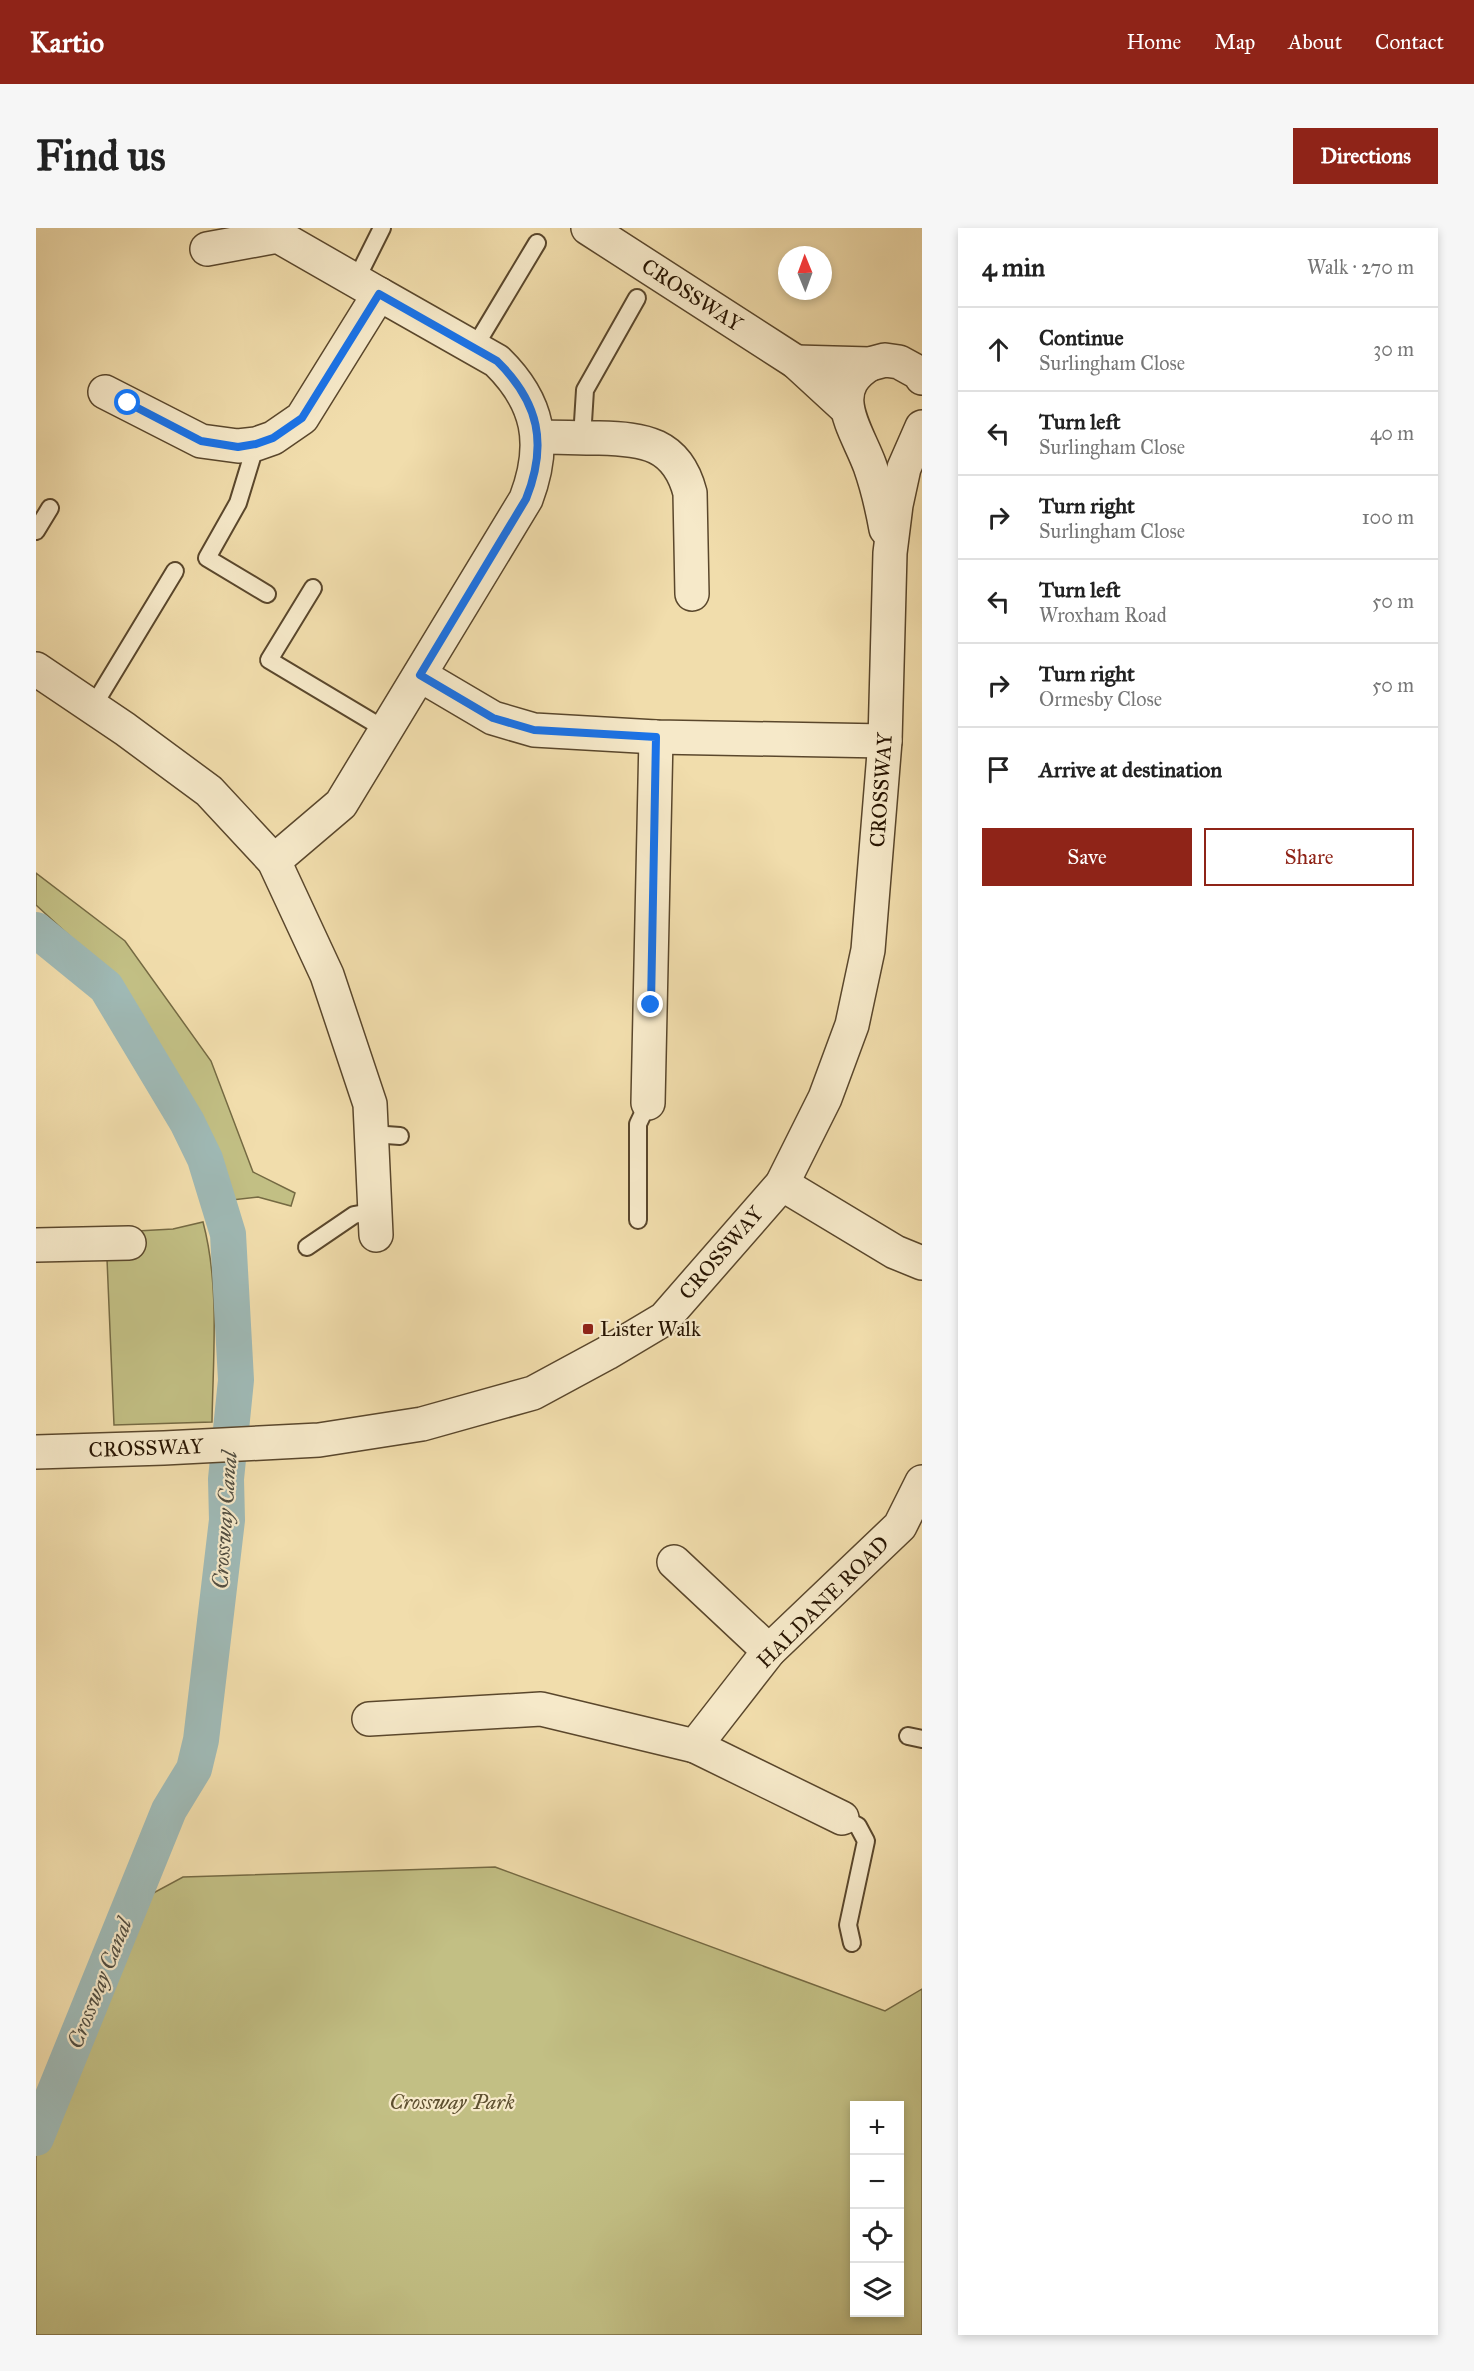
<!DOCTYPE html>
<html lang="en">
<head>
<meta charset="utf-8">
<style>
  :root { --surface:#fff; --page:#f6f6f6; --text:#222; --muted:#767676; --line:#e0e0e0; --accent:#8f2418 }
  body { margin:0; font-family:"IM FELL Great Primer",serif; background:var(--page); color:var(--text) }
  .controls { position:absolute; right:18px; bottom:18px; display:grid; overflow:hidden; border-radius:0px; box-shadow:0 3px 9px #0003 }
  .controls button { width:54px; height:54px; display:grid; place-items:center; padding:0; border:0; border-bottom:2px solid var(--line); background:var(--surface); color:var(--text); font:30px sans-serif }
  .compass { position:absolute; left:742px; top:18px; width:54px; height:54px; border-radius:50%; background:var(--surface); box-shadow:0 3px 9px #0003; rotate:359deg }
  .stop { position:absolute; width:18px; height:18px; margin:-14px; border:4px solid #1a73e8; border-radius:50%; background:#fff }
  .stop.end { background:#1a73e8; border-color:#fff; box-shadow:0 2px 6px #0008 }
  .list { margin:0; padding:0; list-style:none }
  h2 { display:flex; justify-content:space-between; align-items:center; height:78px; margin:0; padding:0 24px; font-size:26px }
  h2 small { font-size:20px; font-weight:400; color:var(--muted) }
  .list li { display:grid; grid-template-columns:39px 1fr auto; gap:18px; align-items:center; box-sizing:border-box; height:84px; padding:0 24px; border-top:2px solid var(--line) }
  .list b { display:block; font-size:22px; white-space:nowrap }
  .list p { margin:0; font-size:20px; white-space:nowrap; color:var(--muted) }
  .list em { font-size:20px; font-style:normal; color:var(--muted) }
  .actions { display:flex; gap:12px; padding:18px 24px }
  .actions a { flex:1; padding:14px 0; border:2px solid var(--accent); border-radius:0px; text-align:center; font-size:21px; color:var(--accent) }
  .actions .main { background:var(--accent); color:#fff }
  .icon { flex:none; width:33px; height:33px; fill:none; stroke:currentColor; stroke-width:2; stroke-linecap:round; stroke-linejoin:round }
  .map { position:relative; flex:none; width:886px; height:2107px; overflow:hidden; border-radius:0px }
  header { display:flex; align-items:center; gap:36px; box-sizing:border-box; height:84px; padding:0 30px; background:var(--accent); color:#fff }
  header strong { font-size:28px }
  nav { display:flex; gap:33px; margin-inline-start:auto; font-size:21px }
  .intro { display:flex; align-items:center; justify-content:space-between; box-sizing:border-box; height:144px; padding:0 36px }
  h1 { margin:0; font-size:42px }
  .button { padding:15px 27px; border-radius:0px; background:var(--accent); color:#fff; font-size:21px; font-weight:700 }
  main { display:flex; gap:36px; padding:0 36px }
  aside { flex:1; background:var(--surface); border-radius:0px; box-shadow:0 3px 9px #0003 }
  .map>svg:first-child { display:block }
  .green { fill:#c2bf84; stroke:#756a43; stroke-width:1.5; fill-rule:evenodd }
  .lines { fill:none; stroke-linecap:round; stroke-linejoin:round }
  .canal { stroke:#9fb9b5; stroke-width:36 }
  .service-casing { stroke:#5a472c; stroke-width:20 }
  .minor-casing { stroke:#5a472c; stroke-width:36 }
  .tertiary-casing { stroke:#5a472c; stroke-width:36 }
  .service { stroke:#f6e9c9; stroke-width:16 }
  .minor { stroke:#f6e9c9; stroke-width:33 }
  .tertiary { stroke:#f6e9c9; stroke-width:33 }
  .route { stroke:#1a73e8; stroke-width:8 }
  .poi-dot { fill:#8f2418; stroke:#f6e9c9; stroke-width:2 }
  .labels { text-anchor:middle; stroke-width:4.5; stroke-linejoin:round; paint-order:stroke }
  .street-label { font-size:21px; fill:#281502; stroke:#f6e9c9 }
  .poi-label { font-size:21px; fill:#281502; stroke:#f6e9c9; text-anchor:start }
  .park-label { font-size:21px; font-style:italic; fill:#5e5030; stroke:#f6e9c9 }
  .water-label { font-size:22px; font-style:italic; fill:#524e41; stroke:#f6e9c9 }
</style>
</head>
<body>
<header>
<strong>Kartio</strong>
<nav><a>Home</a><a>Map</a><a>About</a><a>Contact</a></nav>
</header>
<div class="intro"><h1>Find us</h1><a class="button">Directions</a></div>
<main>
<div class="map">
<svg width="886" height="2107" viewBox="0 0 886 2107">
  <rect width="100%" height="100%" fill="#f1ddac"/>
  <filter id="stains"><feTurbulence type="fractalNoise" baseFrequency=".00333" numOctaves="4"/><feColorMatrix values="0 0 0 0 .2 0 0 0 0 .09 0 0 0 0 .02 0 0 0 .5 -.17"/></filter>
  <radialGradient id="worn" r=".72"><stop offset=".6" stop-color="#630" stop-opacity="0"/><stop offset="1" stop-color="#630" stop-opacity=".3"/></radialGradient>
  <!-- green -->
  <g class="green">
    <polygon points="0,645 89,713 175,833 217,944 259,965 255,978 222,969 187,973 167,899 86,756 0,677"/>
    <path d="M 167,994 C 184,1058 177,1128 176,1194 L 78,1197 L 71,1031 L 101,1003 L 137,1001 Z"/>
    <path d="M 459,1639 L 849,1783 L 886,1761 L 886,2107 L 0,2107 L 0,1877 L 82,1684 L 147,1649 ZM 818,1878 L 864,1878 L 864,2084 L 818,2084 Z"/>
  </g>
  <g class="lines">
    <!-- canal -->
    <polyline class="canal" points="0,702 70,759 151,894 169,931 192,1006 200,1152 190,1251 191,1292 165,1512 158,1541 133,1582 0,1910"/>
    <!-- service casing -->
    <g class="service-casing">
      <g id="service">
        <polyline points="320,52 346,0"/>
        <polyline points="438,120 501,15"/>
        <polyline points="546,210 549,162 601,70"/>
        <polyline points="220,216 202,275 171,330 231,366"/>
        <polyline points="0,303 14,280"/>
        <polyline points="277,360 233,432 350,502"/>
        <polyline points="56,480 139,343"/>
        <polyline points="336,906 364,908"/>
        <polyline points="602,992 602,896 612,875"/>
        <polyline points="271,1019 318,987 340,983"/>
        <polyline points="872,1508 886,1511"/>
        <polyline points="806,1590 822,1598 830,1613 812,1697 816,1715"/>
      </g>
    </g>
    <!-- minor casing -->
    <g class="minor-casing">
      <g id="minor">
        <polyline points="171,21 242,8 343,66"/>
        <path d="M 69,164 L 165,213 L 202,218 L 220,216 L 237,210 L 266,190 L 343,66 L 461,133 C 503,174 511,216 490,271 L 305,576 L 238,633"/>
        <path d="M 502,209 C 522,209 543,210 563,210 C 608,211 641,215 654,265 L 656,366"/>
        <polyline points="0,441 89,501 173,563 238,633 291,747 334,876 340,1007"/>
        <polyline points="384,447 457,490 498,502 620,509 849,513"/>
        <polyline points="612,875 620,509"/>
        <polyline points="746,956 859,1024 886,1035"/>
        <polyline points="0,1017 93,1015"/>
        <polyline points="638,1334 733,1423"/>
        <polyline points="333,1491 505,1481 659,1518 733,1423 864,1298 886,1254"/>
        <polyline points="659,1518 806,1590"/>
      </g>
    </g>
    <!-- tertiary casing -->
    <g class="tertiary-casing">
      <g id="tertiary">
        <polyline points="552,0 760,134 810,180"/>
        <polyline points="760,134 834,136 849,132 863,134 883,145 886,150"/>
        <path d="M 834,136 C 789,163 821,202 834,238 C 841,258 846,279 850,301"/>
        <polyline points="0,1224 128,1220 283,1212 386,1196 497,1165 571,1125 628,1091 746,956 789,870 816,797 832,722 849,513 854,325 860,277 868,240 886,199"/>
      </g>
    </g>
    <!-- service -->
    <use href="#service" class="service"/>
    <!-- minor -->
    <use href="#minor" class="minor"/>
    <!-- tertiary -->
    <use href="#tertiary" class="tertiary"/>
  </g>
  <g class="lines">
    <!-- route -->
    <path class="route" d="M 92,175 L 165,213 L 202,219 L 220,216 L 237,210 L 266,190 L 343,66 L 461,133 C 503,174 512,216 490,271 L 384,447 L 457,490 L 498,502 L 620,509 L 615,777"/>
  </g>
  <!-- markers -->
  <rect class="poi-dot" x="546" y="1095" width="12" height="12" rx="3"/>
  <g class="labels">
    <!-- street labels -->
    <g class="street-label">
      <text transform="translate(656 67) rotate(33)" y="7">CROSSWAY</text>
      <text transform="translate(845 562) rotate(-86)" y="7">CROSSWAY</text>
      <text transform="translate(685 1025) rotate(-49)" y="7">CROSSWAY</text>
      <text transform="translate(110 1220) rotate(-2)" y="7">CROSSWAY</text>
      <text transform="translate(787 1374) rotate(-45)" y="7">HALDANE ROAD</text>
    </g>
    <!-- poi labels -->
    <g class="poi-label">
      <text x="564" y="1108">Lister Walk</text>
    </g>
    <!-- park labels -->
    <g class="park-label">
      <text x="416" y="1881">Crossway Park</text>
    </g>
    <!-- water labels -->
    <g class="water-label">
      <text transform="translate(188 1292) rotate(-86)" y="8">Crossway Canal</text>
      <text transform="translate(63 1755) rotate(-68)" y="8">Crossway Canal</text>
    </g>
  </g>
  <rect width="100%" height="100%" filter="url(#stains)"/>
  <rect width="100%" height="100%" fill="url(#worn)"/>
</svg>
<div class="controls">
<button>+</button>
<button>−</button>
<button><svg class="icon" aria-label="locate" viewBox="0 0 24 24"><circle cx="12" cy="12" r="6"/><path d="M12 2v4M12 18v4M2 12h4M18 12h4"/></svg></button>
<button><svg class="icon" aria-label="layers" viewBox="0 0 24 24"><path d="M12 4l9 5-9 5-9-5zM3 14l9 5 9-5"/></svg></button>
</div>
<svg class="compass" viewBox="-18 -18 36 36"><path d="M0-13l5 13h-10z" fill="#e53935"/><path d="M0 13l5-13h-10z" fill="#767676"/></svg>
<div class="stop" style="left:92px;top:175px"></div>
<div class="stop end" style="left:615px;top:777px"></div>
</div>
<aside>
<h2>4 min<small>Walk · 270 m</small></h2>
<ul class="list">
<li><svg class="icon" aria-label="ahead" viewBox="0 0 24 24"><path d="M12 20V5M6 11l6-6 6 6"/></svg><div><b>Continue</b><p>Surlingham Close</p></div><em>30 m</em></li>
<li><svg class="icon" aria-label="left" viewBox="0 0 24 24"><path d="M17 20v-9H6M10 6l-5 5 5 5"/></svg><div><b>Turn left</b><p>Surlingham Close</p></div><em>40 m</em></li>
<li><svg class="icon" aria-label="right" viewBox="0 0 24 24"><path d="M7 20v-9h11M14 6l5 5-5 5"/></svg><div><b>Turn right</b><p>Surlingham Close</p></div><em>100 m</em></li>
<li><svg class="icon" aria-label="left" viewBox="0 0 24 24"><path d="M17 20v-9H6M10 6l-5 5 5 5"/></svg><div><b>Turn left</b><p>Wroxham Road</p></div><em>50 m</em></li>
<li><svg class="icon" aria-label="right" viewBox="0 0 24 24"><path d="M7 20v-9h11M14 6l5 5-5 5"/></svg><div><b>Turn right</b><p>Ormesby Close</p></div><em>50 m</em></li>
<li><svg class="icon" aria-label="arrive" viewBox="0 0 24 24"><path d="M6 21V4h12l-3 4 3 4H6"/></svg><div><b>Arrive at destination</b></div></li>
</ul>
<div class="actions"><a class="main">Save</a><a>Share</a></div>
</aside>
</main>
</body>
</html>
